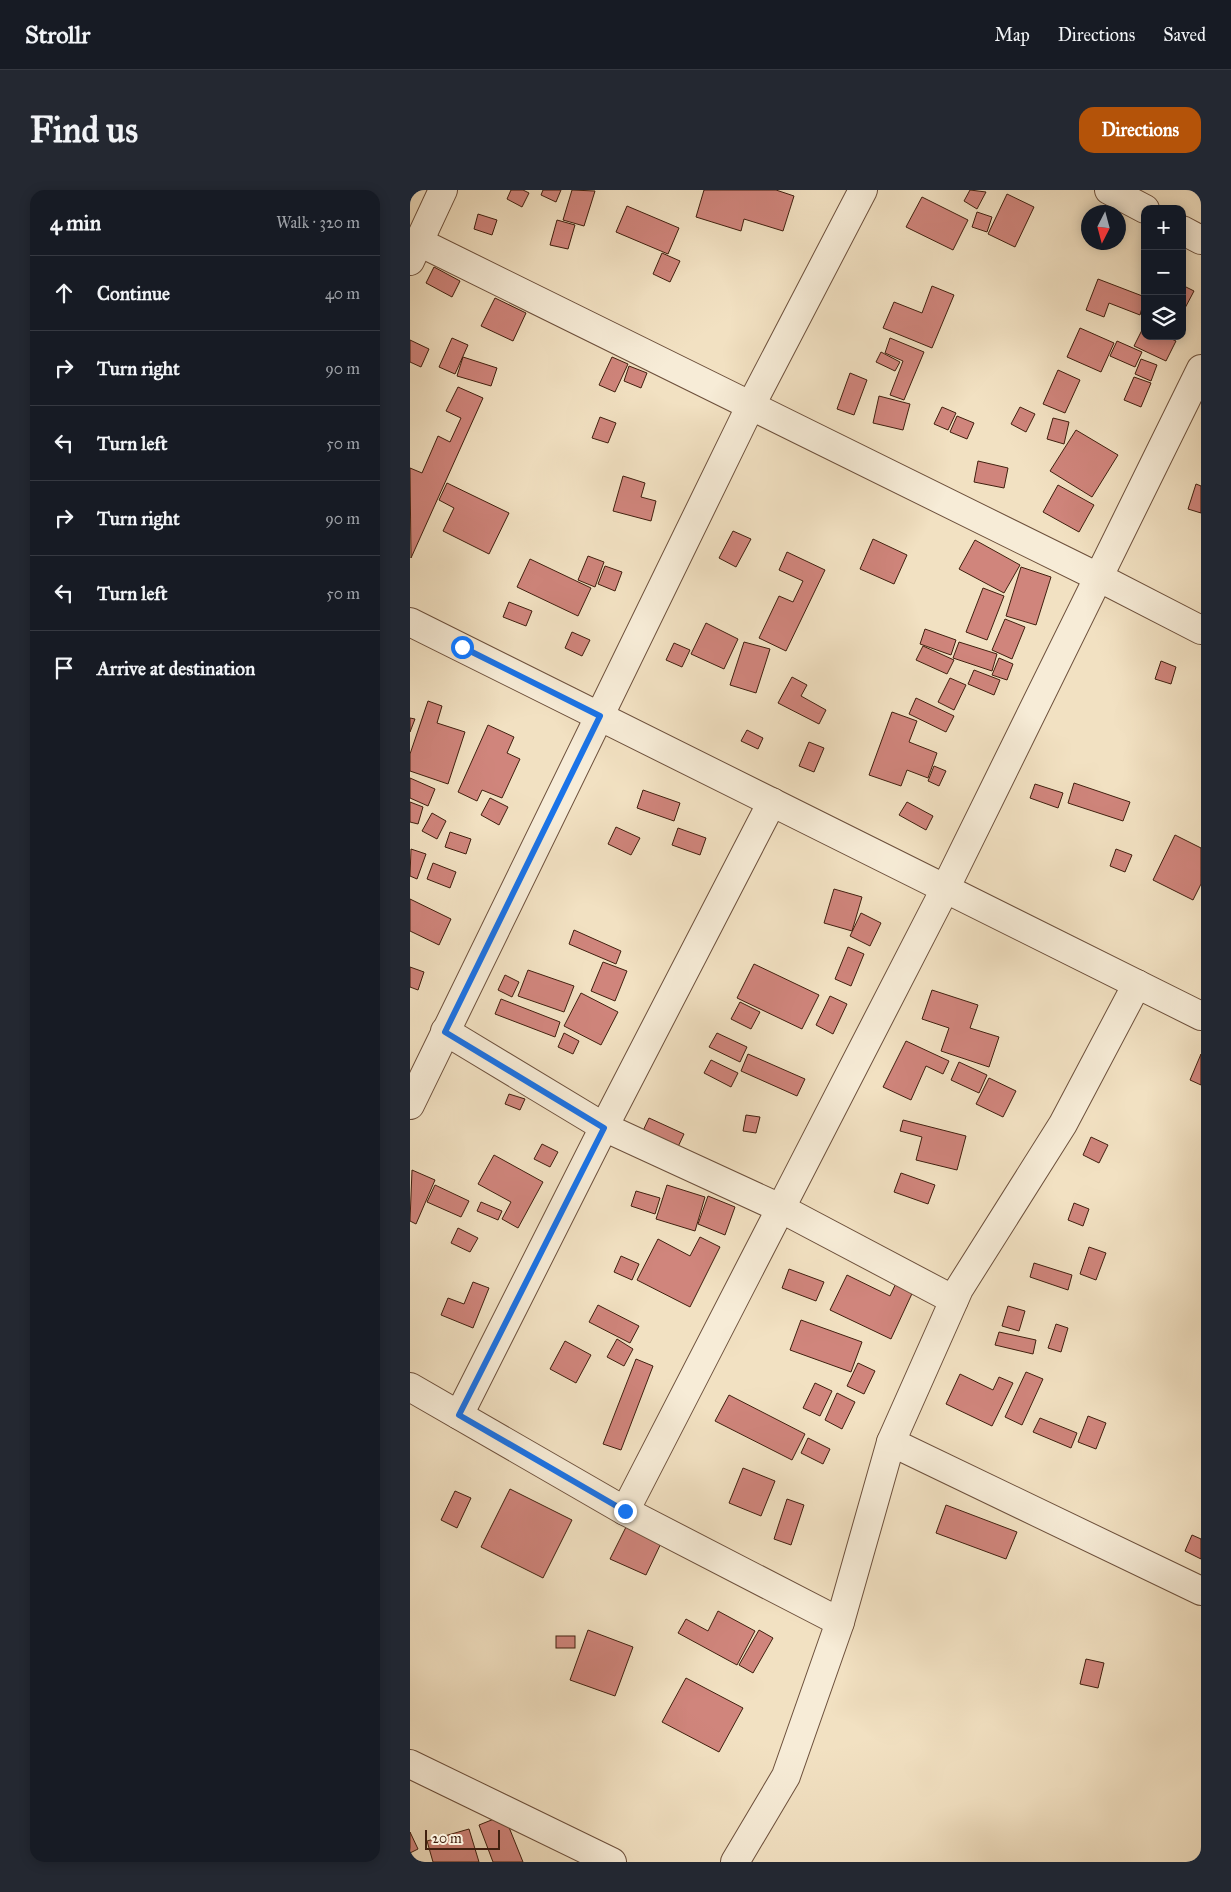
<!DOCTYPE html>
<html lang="en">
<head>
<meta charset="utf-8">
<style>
  :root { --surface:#171b24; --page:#242831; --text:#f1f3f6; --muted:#9ea1a6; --line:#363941; --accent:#b45309 }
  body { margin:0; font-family:"IM FELL Great Primer",serif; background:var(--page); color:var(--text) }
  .controls { position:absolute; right:15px; top:15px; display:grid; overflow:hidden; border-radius:10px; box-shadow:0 2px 12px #0003 }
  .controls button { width:45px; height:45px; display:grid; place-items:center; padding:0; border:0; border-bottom:1px solid var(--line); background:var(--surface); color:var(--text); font:25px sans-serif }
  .compass { position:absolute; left:671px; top:15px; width:45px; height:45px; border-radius:50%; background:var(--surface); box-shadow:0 2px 12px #0003; rotate:186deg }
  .scale { position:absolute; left:15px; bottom:12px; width:75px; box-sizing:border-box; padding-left:5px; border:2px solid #41200f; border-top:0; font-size:14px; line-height:18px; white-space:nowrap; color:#41200f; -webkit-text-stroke:4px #f7ecd7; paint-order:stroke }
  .stop { position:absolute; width:15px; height:15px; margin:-11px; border:4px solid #1a73e8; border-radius:50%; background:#fff }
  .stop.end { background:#1a73e8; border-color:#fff; box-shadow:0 1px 5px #0008 }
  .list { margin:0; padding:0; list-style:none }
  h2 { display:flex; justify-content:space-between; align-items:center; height:65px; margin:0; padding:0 20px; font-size:21px }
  h2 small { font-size:16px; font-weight:400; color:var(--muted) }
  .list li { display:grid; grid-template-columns:32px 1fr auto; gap:15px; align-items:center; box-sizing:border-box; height:75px; padding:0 20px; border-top:1px solid var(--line) }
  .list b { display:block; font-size:19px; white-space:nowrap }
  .list em { font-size:16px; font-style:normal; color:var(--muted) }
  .icon { flex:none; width:28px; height:28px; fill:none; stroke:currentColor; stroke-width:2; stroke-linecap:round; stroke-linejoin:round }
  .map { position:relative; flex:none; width:791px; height:1672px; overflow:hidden; border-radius:15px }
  header { display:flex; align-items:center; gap:30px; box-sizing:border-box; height:70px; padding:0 25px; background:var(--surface); border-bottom:1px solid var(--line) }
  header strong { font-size:24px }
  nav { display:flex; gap:28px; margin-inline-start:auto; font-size:18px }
  .intro { display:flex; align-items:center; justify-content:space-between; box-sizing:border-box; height:120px; padding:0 30px }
  h1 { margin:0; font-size:35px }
  .button { padding:12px 22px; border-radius:15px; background:var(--accent); color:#fff; font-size:18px; font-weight:700 }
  main { display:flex; gap:30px; padding:0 30px }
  aside { flex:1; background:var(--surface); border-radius:15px; box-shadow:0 2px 12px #0003 }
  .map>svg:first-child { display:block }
  .building { fill:#d0857c; stroke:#41200f }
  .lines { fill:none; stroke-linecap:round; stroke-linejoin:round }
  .street-casing { stroke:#6d503c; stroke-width:30 }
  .street { stroke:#f7ecd7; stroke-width:28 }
  .route { stroke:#1a73e8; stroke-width:6 }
</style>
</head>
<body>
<header>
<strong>Strollr</strong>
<nav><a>Map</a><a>Directions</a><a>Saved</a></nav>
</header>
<div class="intro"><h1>Find us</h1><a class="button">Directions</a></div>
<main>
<aside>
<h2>4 min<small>Walk · 320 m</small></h2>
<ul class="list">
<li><svg class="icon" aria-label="ahead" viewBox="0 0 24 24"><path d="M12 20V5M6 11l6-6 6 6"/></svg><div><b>Continue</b></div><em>40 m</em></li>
<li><svg class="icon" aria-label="right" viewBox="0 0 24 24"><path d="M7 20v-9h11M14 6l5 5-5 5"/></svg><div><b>Turn right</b></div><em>90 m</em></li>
<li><svg class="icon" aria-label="left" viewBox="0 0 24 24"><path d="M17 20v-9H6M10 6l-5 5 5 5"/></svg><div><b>Turn left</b></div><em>50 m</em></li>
<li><svg class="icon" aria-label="right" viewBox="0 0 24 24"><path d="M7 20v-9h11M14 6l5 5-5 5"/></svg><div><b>Turn right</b></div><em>90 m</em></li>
<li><svg class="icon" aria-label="left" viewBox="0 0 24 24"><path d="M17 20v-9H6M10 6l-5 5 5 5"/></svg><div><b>Turn left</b></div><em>50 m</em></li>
<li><svg class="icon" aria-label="arrive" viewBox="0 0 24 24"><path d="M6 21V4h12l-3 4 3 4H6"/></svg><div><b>Arrive at destination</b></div></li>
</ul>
</aside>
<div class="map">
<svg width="791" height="1672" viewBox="0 0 791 1672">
  <rect width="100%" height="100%" fill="#f2e1c2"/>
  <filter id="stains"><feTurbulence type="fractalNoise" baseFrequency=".004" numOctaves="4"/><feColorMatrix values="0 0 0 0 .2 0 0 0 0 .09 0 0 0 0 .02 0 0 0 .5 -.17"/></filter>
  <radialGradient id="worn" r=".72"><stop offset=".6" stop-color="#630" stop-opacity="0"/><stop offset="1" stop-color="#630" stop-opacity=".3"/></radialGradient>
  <!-- building -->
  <g class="building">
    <polygon points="101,0 113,0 119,3 112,17 97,9"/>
    <polygon points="133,0 151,0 146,12 131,5"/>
    <polygon points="162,0 185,1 174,36 153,30"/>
    <polygon points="294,0 366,0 384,6 373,41 334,29 331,41 286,27"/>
    <polygon points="560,0 576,2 567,19 554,11"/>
    <polygon points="597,4 624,17 605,57 578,44"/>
    <polygon points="512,7 558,30 543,60 496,37"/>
    <polygon points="217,16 269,38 258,64 206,42"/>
    <polygon points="567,22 582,27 577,42 562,37"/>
    <polygon points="68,24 87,30 82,45 64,39"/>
    <polygon points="147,30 165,35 158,59 140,55"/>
    <polygon points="252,63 270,71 260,92 243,84"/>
    <polygon points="24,77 50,91 42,107 16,93"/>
    <polygon points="688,89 735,107 730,125 699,113 694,127 676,120"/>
    <polygon points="772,95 784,101 774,120 772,119"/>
    <polygon points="522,96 544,105 522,158 473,138 484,112 512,123"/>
    <polygon points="85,108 116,123 103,151 71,136"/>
    <polygon points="734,136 735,146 755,146 766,151 756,171 724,156"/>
    <polygon points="670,138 704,153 691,182 657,167"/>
    <polygon points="42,148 58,155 45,184 29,177"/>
    <polygon points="480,148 514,162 494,210 480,205 493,171 475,163"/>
    <polygon points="0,150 19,159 11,177 0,172"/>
    <polygon points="707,151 732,162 725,177 700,166"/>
    <polygon points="471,162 490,172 485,181 466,172"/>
    <polygon points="53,167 87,178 81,196 47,186"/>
    <polygon points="202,167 218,174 205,202 189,195"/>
    <polygon points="731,169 747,175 741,191 725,184"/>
    <polygon points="219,176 237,183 231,198 214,191"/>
    <polygon points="648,180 670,190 655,223 633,214"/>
    <polygon points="440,183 457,190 444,225 427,219"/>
    <polygon points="724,187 741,193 731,217 714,210"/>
    <polygon points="48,197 73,208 1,368 0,278 12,283 28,246 40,252 51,228 36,221"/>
    <polygon points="469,206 500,214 493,240 463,233"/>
    <polygon points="532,217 546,223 538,240 524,234"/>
    <polygon points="610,217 625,224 616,242 601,234"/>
    <polygon points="547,226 564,233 557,249 540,242"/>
    <polygon points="190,227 206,233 198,253 182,248"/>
    <polygon points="643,228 659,232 654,254 637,249"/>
    <polygon points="666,240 708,265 682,307 640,281"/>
    <polygon points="568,271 598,278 594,298 564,292"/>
    <polygon points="213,286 235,293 231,307 246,311 241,331 203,321"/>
    <polygon points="37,293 99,323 79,364 33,341 44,318 29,310"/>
    <polygon points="786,294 791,296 791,323 778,319"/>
    <polygon points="648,295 684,315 669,342 633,322"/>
    <polygon points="323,341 341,349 326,377 309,368"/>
    <polygon points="463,349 497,365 484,394 450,379"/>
    <polygon points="565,350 610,375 594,403 549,379"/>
    <polygon points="377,362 415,380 376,461 349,448 369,406 383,412 393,391 369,380"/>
    <polygon points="178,366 194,372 185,397 168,390"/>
    <polygon points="120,369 181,398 168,426 107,397"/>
    <polygon points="195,376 212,382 205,401 188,394"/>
    <polygon points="611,377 641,387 626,435 596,426"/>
    <polygon points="573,398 594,406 577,450 556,442"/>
    <polygon points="99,412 122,421 116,436 93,427"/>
    <polygon points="595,429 615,437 602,469 582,460"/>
    <polygon points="296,433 328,449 314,479 281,464"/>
    <polygon points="515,439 546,450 541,465 510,454"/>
    <polygon points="162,442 180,450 172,466 155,458"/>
    <polygon points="334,452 360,459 346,503 320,495"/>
    <polygon points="549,452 587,464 582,481 543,468"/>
    <polygon points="264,453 280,460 272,477 256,470"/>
    <polygon points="513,456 544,470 537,484 506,470"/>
    <polygon points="589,468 603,474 597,490 582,485"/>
    <polygon points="751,471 766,477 761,494 745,489"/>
    <polygon points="564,480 590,490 584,505 558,494"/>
    <polygon points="382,487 397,495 391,506 416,520 409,534 368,513"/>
    <polygon points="540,488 556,495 544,520 528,512"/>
    <polygon points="506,508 544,526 536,542 499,524"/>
    <polygon points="18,511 32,516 27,533 55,542 38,594 0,581 0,564"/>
    <polygon points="482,522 507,531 499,552 527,563 518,588 497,580 491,596 459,585"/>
    <polygon points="0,528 5,529 0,542"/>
    <polygon points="78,535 104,547 97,563 110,569 92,608 72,600 67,611 48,602"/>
    <polygon points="337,540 353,548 348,559 331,551"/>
    <polygon points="399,552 414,558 404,582 389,576"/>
    <polygon points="524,576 536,581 529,596 518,591"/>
    <polygon points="0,588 25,599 18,616 0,608"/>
    <polygon points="664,593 720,612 713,631 658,613"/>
    <polygon points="625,594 653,603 648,618 620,608"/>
    <polygon points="233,600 270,613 264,631 227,618"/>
    <polygon points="80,608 98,617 89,635 71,625"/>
    <polygon points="0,612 13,617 8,634 0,632"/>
    <polygon points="497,612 523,626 516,640 489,625"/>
    <polygon points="22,623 36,631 27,649 12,641"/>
    <polygon points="206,637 230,648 221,665 198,654"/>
    <polygon points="268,638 296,648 290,665 262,655"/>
    <polygon points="40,642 61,649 56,664 35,657"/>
    <polygon points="765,645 791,658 791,694 783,710 743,690"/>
    <polygon points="1,659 16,664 7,689 0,686"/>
    <polygon points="706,659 722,665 715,682 700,676"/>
    <polygon points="23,673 46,682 40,698 17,689"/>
    <polygon points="424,699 452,707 442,741 414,733"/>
    <polygon points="0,709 41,729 29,755 0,741"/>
    <polygon points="451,723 471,733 460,756 440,746"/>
    <polygon points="164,740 211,761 206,774 159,754"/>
    <polygon points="438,757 454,764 441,796 425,789"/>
    <polygon points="193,772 217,781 205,811 181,801"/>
    <polygon points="344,774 409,805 392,839 327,808"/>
    <polygon points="0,777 14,782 8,800 0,797"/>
    <polygon points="118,780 164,796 154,822 108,806"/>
    <polygon points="95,785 109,792 102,807 88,800"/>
    <polygon points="522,800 568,815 560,838 589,847 579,877 531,861 539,838 512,829"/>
    <polygon points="171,803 208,822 191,855 154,836"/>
    <polygon points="420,806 437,814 423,844 406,835"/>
    <polygon points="91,809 150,832 145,847 85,824"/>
    <polygon points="330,812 350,822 341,839 321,829"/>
    <polygon points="154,843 169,851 163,864 148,857"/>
    <polygon points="307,843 337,857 330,872 299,857"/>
    <polygon points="496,851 539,871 533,884 516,876 501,910 473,897"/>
    <polygon points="338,864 395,889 387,906 331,881"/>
    <polygon points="791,864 791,895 780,890"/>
    <polygon points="301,870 328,883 321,897 294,883"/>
    <polygon points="549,872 577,885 569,903 541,890"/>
    <polygon points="579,888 606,901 593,927 566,914"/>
    <polygon points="99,904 115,909 110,920 95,914"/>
    <polygon points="336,925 350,927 346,943 333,941"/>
    <polygon points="239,928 274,944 266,961 231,945"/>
    <polygon points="493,930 556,946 547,980 506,970 512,947 490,941"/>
    <polygon points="681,947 698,955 689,973 673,965"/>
    <polygon points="132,954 148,962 140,977 124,969"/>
    <polygon points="84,965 133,992 108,1038 92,1029 101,1012 68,994"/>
    <polygon points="2,980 25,990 6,1034 0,1031"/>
    <polygon points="491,983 525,995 518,1014 484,1002"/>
    <polygon points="25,995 59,1011 51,1027 17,1012"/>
    <polygon points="257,995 295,1007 285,1041 246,1029"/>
    <polygon points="226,1001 250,1008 245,1024 221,1016"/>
    <polygon points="298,1006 325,1017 315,1045 288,1034"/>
    <polygon points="71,1012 92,1021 88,1030 67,1021"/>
    <polygon points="664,1013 679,1019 673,1036 658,1030"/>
    <polygon points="48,1038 68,1048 60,1062 41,1053"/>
    <polygon points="290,1047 310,1057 280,1117 227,1090 248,1049 280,1066"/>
    <polygon points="679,1057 696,1063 686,1090 670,1084"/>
    <polygon points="211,1066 229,1074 222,1090 204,1082"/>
    <polygon points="624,1073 662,1085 658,1100 620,1087"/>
    <polygon points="379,1079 414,1092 406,1111 372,1098"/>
    <polygon points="437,1085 480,1106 489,1087 506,1095 481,1149 420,1120"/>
    <polygon points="63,1092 79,1098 63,1138 31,1125 38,1108 54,1114"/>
    <polygon points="188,1115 229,1136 220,1153 179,1132"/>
    <polygon points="598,1116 615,1121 609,1141 592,1136"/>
    <polygon points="391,1130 452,1152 441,1182 380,1160"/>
    <polygon points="646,1134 658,1138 651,1162 638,1158"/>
    <polygon points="589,1142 626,1150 623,1164 585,1155"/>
    <polygon points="207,1149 223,1159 214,1176 197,1167"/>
    <polygon points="155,1151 181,1165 166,1193 140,1179"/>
    <polygon points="226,1169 243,1176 211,1260 193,1254"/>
    <polygon points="448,1173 465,1181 454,1204 437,1196"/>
    <polygon points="616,1182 633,1189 612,1235 595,1227"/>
    <polygon points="550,1184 583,1200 589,1187 603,1193 582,1236 536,1214"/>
    <polygon points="405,1193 422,1201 410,1226 393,1218"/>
    <polygon points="427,1203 445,1212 432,1239 415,1230"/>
    <polygon points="319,1205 395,1244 382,1270 305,1231"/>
    <polygon points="678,1226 696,1233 686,1259 668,1252"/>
    <polygon points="630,1228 667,1243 661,1258 623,1242"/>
    <polygon points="398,1248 420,1259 413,1274 391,1263"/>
    <polygon points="333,1278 365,1291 351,1326 319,1313"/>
    <polygon points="100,1299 162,1330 133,1388 71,1357"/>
    <polygon points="45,1301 61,1308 47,1338 31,1330"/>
    <polygon points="377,1309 394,1315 381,1355 364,1349"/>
    <polygon points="536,1315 607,1342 596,1369 526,1343"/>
    <polygon points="218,1333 253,1349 236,1385 200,1369"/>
    <polygon points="782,1345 791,1349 791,1369 775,1361"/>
    <polygon points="308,1421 345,1441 327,1475 268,1443 276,1429 298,1441"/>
    <polygon points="178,1440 223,1457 205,1506 160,1490"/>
    <polygon points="349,1440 363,1448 343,1483 329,1475"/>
    <rect x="146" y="1446" width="19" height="12"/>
    <polygon points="676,1469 694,1473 688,1498 670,1494"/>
    <polygon points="276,1488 333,1518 309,1562 252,1532"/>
    <polygon points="94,1625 113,1672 83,1672 69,1635"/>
    <polygon points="59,1639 69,1672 23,1672 17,1651"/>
    <polygon points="0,1642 8,1659 0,1663"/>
  </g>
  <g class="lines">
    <!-- street casing -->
    <g class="street-casing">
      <g id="street">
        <polyline points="699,0 735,19"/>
        <polyline points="772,40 791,50"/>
        <polyline points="9,52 688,387 791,440"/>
        <polyline points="0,71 33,0"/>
        <polyline points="0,432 791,826"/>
        <polyline points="35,841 194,937 370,1018 544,1110"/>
        <polyline points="0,915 340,217 453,0"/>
        <polyline points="0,1197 215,1321 430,1432"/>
        <polyline points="49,1225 194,937 362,612"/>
        <polyline points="481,1252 791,1401"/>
        <polyline points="215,1321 535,699 791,179"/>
        <polyline points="0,1574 202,1672"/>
        <polyline points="325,1672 376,1586 430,1432 481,1252 549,1099 653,934 727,794"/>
      </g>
    </g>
    <!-- street -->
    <use href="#street" class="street"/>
  </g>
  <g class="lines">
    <!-- route -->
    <polyline class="route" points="52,457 190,526 35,842 194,938 49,1225 215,1321"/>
  </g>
  <rect width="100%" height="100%" filter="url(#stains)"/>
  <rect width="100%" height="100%" fill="url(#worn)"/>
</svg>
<div class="controls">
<button>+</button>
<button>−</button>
<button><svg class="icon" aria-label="layers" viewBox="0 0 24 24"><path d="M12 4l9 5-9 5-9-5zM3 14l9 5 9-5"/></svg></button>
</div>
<svg class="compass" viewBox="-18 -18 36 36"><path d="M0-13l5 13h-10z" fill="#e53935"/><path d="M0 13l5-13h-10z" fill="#9ea1a6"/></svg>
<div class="scale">20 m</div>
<div class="stop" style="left:52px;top:457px"></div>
<div class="stop end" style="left:215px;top:1321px"></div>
</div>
</main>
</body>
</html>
